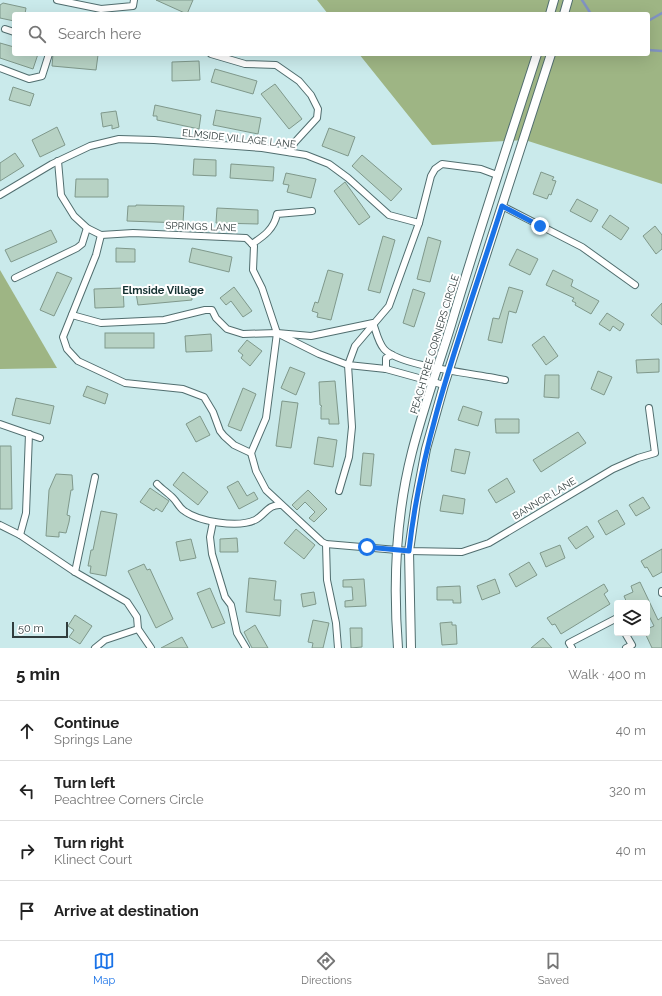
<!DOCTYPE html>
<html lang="en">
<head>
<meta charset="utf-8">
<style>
  :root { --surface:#fff; --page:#f2f2f2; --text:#222; --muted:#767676; --line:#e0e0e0; --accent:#1a73e8 }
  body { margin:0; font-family:Raleway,sans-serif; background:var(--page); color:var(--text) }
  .controls { position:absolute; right:12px; bottom:12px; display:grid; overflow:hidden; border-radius:4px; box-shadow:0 4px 16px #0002 }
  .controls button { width:36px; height:36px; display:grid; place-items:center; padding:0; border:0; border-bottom:1px solid var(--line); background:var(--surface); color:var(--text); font:20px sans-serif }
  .scale { position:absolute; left:12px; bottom:10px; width:56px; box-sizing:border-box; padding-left:4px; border:2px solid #303d3d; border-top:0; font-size:11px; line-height:14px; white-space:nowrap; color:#303d3d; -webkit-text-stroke:3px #fff; paint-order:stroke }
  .stop { position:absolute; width:12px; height:12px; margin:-9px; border:3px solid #1a73e8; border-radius:50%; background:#fff }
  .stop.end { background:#1a73e8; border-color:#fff; box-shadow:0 1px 4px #0008 }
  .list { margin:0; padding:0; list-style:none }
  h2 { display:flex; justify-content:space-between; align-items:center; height:52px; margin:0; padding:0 16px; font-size:17px }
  h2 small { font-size:13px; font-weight:400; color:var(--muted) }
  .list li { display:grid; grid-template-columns:26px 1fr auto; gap:12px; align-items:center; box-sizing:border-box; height:60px; padding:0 16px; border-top:1px solid var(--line) }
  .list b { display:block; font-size:15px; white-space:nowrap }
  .list p { margin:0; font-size:13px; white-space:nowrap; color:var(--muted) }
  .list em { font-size:13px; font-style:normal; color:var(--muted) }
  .icon { flex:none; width:22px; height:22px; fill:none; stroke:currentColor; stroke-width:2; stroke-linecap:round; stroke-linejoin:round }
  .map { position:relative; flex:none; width:662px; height:648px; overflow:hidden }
  .search { position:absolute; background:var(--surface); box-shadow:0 4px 16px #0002; left:12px; right:12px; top:12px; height:44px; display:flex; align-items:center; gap:10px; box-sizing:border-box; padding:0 14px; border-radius:4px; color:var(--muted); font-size:15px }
  .sheet { height:292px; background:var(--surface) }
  nav { display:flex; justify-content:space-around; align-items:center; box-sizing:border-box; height:56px; border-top:1px solid var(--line); background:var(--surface); font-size:11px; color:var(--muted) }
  nav a { display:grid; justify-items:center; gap:2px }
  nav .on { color:var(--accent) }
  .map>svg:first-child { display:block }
  .forest { fill:#9eb584 }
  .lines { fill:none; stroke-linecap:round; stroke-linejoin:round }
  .stream { stroke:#8193c2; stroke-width:2.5 }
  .building { fill:#b7d2c4; stroke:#7f988b }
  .minor-casing { stroke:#516e6f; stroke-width:8 }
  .tertiary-casing { stroke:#516e6f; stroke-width:10 }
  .minor { stroke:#fff; stroke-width:6 }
  .tertiary { stroke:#fff; stroke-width:8 }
  .route { stroke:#1a73e8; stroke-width:5 }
  .labels { text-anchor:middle; stroke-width:4; stroke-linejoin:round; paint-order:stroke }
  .street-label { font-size:10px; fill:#303d3d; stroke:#fff }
  .neighbourhood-label { font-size:11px; font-weight:bold; fill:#143131; stroke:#fff }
</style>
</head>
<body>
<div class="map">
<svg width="662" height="648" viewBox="0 0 662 648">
  <rect width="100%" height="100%" fill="#caeaeb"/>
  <!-- forest -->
  <g class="forest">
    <polygon points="317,0 662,0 662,184 525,140 432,145 359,54 648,54 648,14 328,14"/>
    <polygon points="0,270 57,368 0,369"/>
  </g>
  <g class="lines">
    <!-- stream -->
    <g class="stream">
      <polyline points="582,0 591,14"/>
      <polyline points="648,21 662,13"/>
      <polyline points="648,50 662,51"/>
    </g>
  </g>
  <!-- building -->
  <g class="building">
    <polygon points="156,0 193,0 187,14"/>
    <polygon points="3,3 26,8 25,14 14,14 14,21 0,18 0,5"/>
    <polygon points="0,43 14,47 14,54 38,54 33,69 0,58"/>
    <polygon points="53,54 98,55 96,70 52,66"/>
    <polygon points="199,61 200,80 172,81 172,62"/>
    <polygon points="215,69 257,81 253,94 211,82"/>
    <polygon points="275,84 302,119 289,129 261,94"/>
    <polygon points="13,87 34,94 30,106 9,100"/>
    <polygon points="155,105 201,115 199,129 157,120 157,116 153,116"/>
    <polygon points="216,110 261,118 258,134 213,125"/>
    <polygon points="116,111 119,127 112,129 112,125 103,127 101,113"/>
    <polygon points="57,127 65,145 40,157 32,140"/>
    <polygon points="329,128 355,137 348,156 322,146"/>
    <polygon points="15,153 24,166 0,181 0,163"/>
    <polygon points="362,155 402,189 391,201 352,166"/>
    <polygon points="194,159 216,160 216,176 193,175"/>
    <polygon points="231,164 274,167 273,181 230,178"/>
    <polygon points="541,172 554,177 552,180 556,181 551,195 549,194 547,199 533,194"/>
    <polygon points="286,173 316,179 311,198 287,192 289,185 283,184"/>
    <polygon points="76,179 108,179 108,197 75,197"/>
    <polygon points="345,182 370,217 359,225 334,191"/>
    <polygon points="577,199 598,210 591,222 570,211"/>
    <polygon points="136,205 184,206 183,223 127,221 128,206 136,206"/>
    <polygon points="217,208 258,210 258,224 216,223"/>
    <polygon points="610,215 629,228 621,240 602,227"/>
    <polygon points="655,226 662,235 662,249 656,254 643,236"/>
    <polygon points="51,230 57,242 11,262 5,250"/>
    <polygon points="383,236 395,240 380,293 368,290"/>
    <polygon points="428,237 441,241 430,282 417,279"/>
    <polygon points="116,248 135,249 135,262 116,262"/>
    <polygon points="192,248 232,257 229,272 189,262"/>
    <polygon points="517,249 538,259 530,275 509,265"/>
    <polygon points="328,270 343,274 331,320 317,317 318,313 312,311 315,302 318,303"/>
    <polygon points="553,270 573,280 571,286 599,301 591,314 575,305 576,303 572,301 574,298 546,285"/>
    <polygon points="57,272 72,278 54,316 40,310"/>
    <polygon points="191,287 192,300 138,305 136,293"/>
    <polygon points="234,287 252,311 243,317 231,301 226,305 220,298"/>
    <polygon points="509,287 523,291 516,313 509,311 502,343 488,340 493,318 499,319"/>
    <polygon points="123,288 124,307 95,308 94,289"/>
    <polygon points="413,289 425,293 414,327 403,323"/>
    <polygon points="662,303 662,325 651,315"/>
    <polygon points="607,313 624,324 620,331 613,326 610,331 599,324"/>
    <rect x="105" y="333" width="49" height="15"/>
    <polygon points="211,334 212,351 186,352 185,336"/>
    <polygon points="544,336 558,356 546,365 532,345"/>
    <polygon points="247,340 262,351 250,366 241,358 243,355 238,351"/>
    <polygon points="659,359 659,372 637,373 636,360"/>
    <polygon points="290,367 305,373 296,395 281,388"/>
    <polygon points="598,371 612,377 604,395 591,389"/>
    <polygon points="545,375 559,375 559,398 544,397"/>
    <polygon points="335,381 339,424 329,424 329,419 321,419 321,407 322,406 320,405 319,382"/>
    <polygon points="87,386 108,394 105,404 83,396"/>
    <polygon points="243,388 256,394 241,431 228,426"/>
    <polygon points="16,398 54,406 50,424 12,415"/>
    <polygon points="282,401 298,403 291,448 276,446"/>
    <polygon points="463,406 482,412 478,426 458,420"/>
    <polygon points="200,416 210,435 196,442 186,424"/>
    <polygon points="495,419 519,419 519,433 496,433"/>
    <polygon points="578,432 586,443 541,472 533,460"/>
    <polygon points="318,437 337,440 333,467 314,464"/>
    <polygon points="0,446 11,446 12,509 0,509"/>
    <polygon points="455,449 470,452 465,474 451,471"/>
    <polygon points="363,453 374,454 371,486 360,485"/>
    <polygon points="183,472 208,492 198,505 173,485"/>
    <polygon points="56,474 72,475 73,490 71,490 67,515 70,516 69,522 66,533 59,532 59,537 46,536 49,490"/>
    <polygon points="507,478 515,492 496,503 488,490"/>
    <polygon points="238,481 247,496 254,492 258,499 239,509 227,487"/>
    <polygon points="150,488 169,501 162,512 156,508 154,511 140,502"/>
    <polygon points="308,490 327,509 314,522 309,518 315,512 305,502 297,510 292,505"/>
    <polygon points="443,495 465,499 463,514 440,511"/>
    <polygon points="643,497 650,508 636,516 629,505"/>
    <polygon points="617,510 625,524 606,535 598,521"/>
    <polygon points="101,511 117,514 106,576 90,573 91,566 88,566 91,550 93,550"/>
    <polygon points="587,526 594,537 576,549 568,538"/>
    <polygon points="296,529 315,545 304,559 284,543"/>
    <polygon points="237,538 238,552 220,552 220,539"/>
    <polygon points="191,539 196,558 180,561 176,542"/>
    <polygon points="560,545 565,558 546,567 540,553"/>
    <polygon points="662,549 662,572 653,577 647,567 645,568 641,561"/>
    <polygon points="529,562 537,575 516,587 509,574"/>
    <polygon points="144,564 147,570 150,569 173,619 156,628 128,571"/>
    <polygon points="249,578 276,581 274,600 281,600 280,616 246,612"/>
    <polygon points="364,579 366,606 345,607 345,601 353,600 352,587 343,587 343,580"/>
    <polygon points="495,579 500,593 482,600 477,586"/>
    <polygon points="640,582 658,620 662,617 662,648 652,648 645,633 647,633 647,629 654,626 647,612 647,603 627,603 624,596 633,592 631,586"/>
    <polygon points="604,584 608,591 604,594 610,604 561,634 555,624 552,625 547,618"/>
    <polygon points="460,586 461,603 453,603 453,600 437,600 437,587"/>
    <polygon points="210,588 225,623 212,628 197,593"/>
    <polygon points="314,592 316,604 303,607 301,594"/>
    <polygon points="75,615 92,626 80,644 69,637 74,630 68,626"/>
    <polygon points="313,620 329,623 323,648 312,648 313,643 308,642"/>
    <polygon points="452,622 452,625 456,625 457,644 442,645 440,623"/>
    <polygon points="255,625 268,648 252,648 244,632"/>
    <polygon points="350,628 362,628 362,647 351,648"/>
    <polygon points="182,637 188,648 161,648"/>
    <polygon points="543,638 552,648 531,648"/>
  </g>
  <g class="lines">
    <!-- minor casing -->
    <g class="minor-casing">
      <g id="minor">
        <polyline points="57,0 101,9 133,6 134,0"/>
        <polyline points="5,29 14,32"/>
        <polyline points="211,54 245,64 276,65 299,81 311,95 318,109 317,118 295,142 289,152"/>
        <polyline points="0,68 29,79 42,76 49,54"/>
        <polyline points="58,161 61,195 74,216 87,228 101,235 133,233 246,238 254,246 253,270 262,288 277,333 266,418 251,453"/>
        <polyline points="0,195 52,164 90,146 119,139 154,140 262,148 306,155 329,164 348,178 389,215 419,223 431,176 435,169 442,164 481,169 497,175"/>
        <polyline points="502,206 582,247 635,285"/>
        <polyline points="101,235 96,255 63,337 67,349 78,361 125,383 183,389 204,397 213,412 220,431 224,436 234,445 251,453 256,471 266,490 322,542 326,544 409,551 462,552 489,543 613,469 638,458 655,453 649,408"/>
        <path d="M 252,244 C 264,236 274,229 277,214 L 312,211"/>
        <polyline points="15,278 77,248 82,244 87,228"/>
        <path d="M 72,315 L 101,323 L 164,320 L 205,310 L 212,310 L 216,318 L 227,329 L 243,334 L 277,333 L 311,336 L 373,323 C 376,331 378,342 384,349 C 400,367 479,374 505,380"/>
        <polyline points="281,335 319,354 348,365 386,369 444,385"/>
        <polyline points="386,369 386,358 392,355"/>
        <polyline points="0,424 40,438"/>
        <path d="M 157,484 C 162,489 168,493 173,498 C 177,502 179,507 183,510 C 198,522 238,528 255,520 C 265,515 268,504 281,505"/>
        <polyline points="339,491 349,457 352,427 348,365 355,346 389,306 419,223"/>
        <polyline points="213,522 210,537 212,554 225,597 231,605 237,633 246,648"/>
        <polyline points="0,525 20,535 26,513 29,434"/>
        <polyline points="20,535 75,572 127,602 137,617 138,629 151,648"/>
        <polyline points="326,544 327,580 336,623 338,648"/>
        <polyline points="75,572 95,477"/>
        <polyline points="662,591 662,593"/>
        <polyline points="625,633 632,645 626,648"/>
        <polyline points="95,648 105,640 138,629"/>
        <polyline points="572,648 569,643 617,618"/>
      </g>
    </g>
    <!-- tertiary casing -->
    <g class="tertiary-casing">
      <g id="tertiary">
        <polyline points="550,14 554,0"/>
        <polyline points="564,14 568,0"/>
        <path d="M 398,648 C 393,583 396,515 412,452 C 423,409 438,367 451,325 C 478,234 508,144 537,54"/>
        <polyline points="411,648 409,551 416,502 426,449 444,385 551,54"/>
      </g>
    </g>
    <!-- minor -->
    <use href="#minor" class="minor"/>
    <!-- tertiary -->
    <use href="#tertiary" class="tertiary"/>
  </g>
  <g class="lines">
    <!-- route -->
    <path class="route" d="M 367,547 L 409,551 C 422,432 466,320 502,206 L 540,226"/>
  </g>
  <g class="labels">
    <!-- street labels -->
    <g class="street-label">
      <text transform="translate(239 138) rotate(6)" y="4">ELMSIDE VILLAGE LANE</text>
      <text transform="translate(201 226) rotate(2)" y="4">SPRINGS LANE</text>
      <text transform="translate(434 344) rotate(-73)" y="4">PEACHTREE CORNERS CIRCLE</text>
      <text transform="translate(544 498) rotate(-31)" y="4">BANNOR LANE</text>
    </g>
    <!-- neighbourhood labels -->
    <g class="neighbourhood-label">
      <text x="163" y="294">Elmside Village</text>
    </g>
  </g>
</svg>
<div class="controls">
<button><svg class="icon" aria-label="layers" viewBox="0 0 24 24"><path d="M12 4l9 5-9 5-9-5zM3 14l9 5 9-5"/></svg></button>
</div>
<div class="scale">50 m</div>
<div class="stop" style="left:367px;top:547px"></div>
<div class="stop end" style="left:540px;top:226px"></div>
<div class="search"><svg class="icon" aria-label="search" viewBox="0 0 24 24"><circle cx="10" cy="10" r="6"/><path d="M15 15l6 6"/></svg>Search here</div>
</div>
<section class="sheet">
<h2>5 min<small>Walk · 400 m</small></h2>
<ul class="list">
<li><svg class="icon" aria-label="ahead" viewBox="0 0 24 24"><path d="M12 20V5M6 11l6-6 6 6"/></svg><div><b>Continue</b><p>Springs Lane</p></div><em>40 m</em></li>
<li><svg class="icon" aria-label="left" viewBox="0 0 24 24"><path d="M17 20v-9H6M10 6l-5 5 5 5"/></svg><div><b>Turn left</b><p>Peachtree Corners Circle</p></div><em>320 m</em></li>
<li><svg class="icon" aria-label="right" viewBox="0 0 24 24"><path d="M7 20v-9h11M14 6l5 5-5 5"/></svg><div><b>Turn right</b><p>Klinect Court</p></div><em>40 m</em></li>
<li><svg class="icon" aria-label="arrive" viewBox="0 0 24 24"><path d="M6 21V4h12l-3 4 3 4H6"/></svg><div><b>Arrive at destination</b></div></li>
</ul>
</section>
<nav>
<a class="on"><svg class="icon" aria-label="map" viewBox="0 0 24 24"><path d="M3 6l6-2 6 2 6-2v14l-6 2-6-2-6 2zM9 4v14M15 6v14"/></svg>Map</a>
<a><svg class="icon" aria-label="directions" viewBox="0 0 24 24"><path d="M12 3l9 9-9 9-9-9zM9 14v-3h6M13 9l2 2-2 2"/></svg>Directions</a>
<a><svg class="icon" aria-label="saved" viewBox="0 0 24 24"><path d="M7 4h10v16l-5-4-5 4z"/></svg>Saved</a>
</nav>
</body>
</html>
